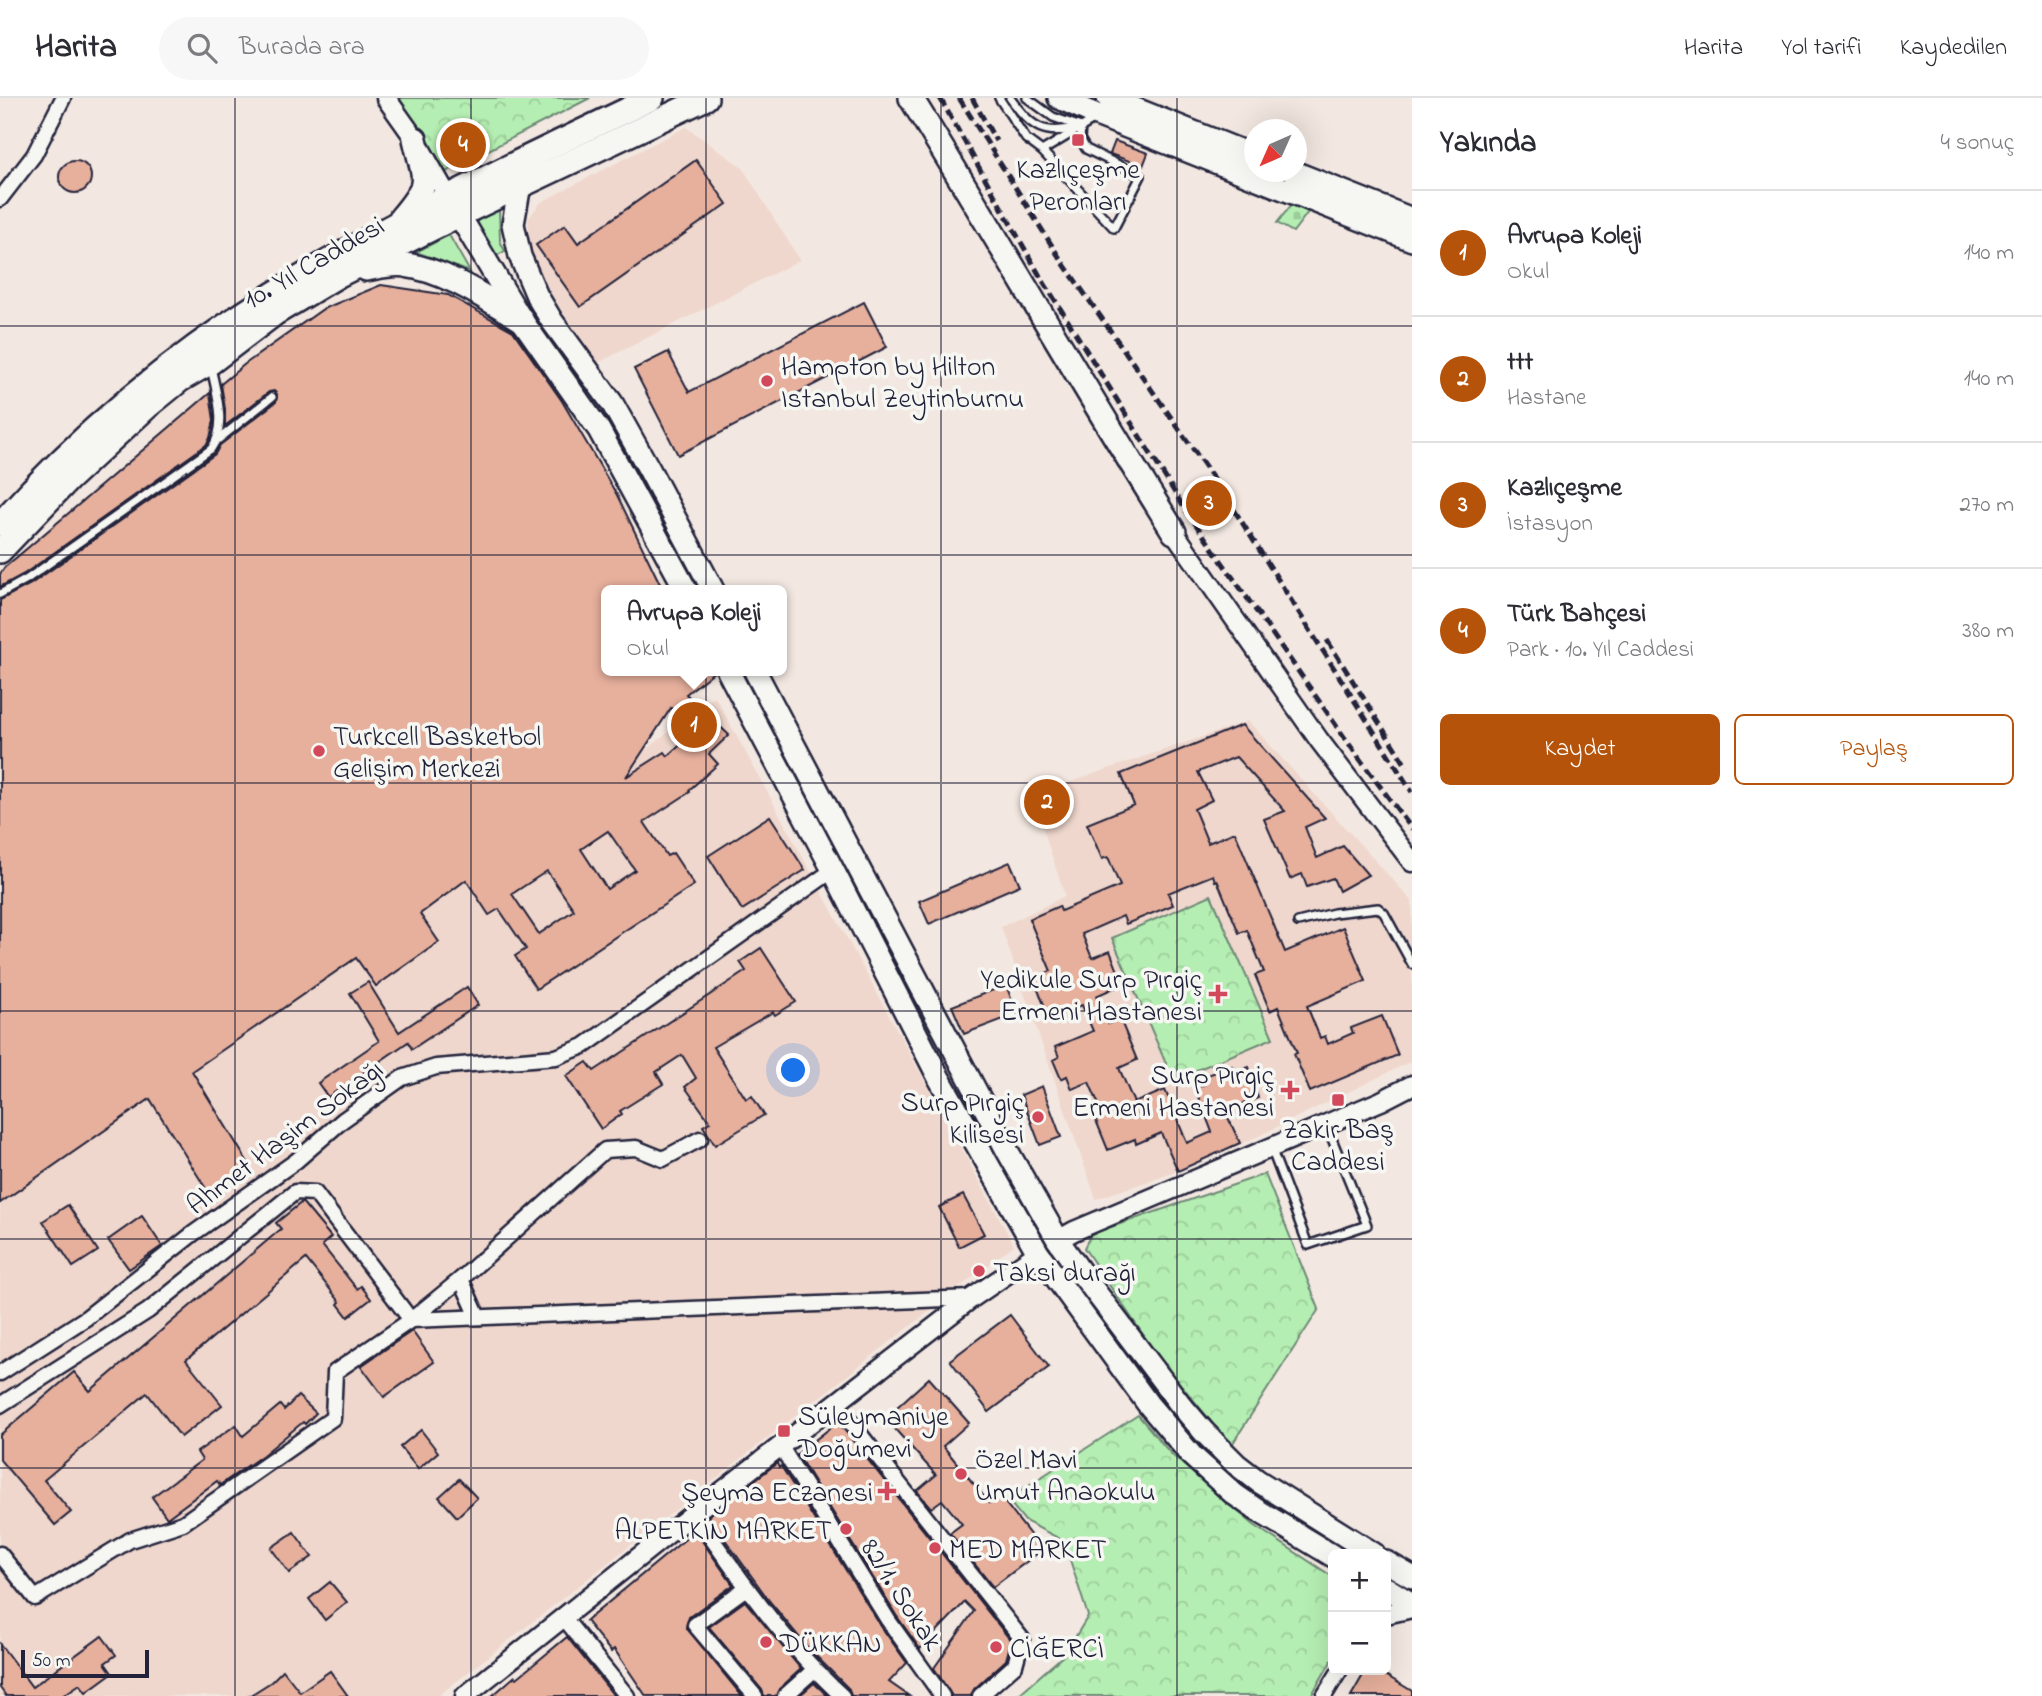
<!DOCTYPE html>
<html lang="tr">
<head>
<meta charset="utf-8">
<style>
  :root { --surface:#fff; --page:#f7f7f7; --text:#2b2b33; --muted:#7c7c81; --line:#e1e1e2; --accent:#b45309 }
  body { margin:0; font-family:"Indie Flower",sans-serif; background:var(--page); color:var(--text) }
  .controls { position:absolute; right:21px; bottom:21px; display:grid; overflow:hidden; border-radius:10px; box-shadow:0 7px 28px #0002 }
  .controls button { width:63px; height:63px; display:grid; place-items:center; padding:0; border:0; border-bottom:2px solid var(--line); background:var(--surface); color:var(--text); font:35px sans-serif }
  .compass { position:absolute; left:1244px; top:21px; width:63px; height:63px; border-radius:50%; background:var(--surface); box-shadow:0 7px 28px #0002; rotate:225deg }
  .scale { position:absolute; left:21px; bottom:18px; width:128px; box-sizing:border-box; padding-left:7px; border:4px solid #22223b; border-top:0; font-size:19px; line-height:24px; white-space:nowrap; color:#22223b; -webkit-text-stroke:5px #f6f6f2; paint-order:stroke }
  .you { position:absolute; left:794px; top:973px; width:24px; height:24px; margin:-18px; border:5px solid #fff; border-radius:50%; background:#1a73e8; box-shadow:0 0 0 10px #1a73e833 }
  .badge { display:grid; place-items:center; width:46px; height:46px; border-radius:50%; background:var(--accent); color:#fff; font-size:23px; font-weight:700 }
  .pin { position:absolute; translate:-50% -50%; border:4px solid #fff; box-shadow:0 2px 7px #0006 }
  .popup { position:absolute; left:601px; top:487px; width:186px; height:91px; box-sizing:border-box; display:grid; place-content:center; border-radius:10px; background:var(--surface); filter:drop-shadow(0 2px 5px #0005); font-size:23px; white-space:nowrap; color:var(--muted) }
  .popup b { font-size:26px; color:var(--text) }
  .popup::after { content:''; position:absolute; left:50%; top:100%; margin-left:-14px; border:14px solid transparent; border-top-color:var(--surface) }
  .list { margin:0; padding:0; list-style:none }
  h2 { display:flex; justify-content:space-between; align-items:center; height:91px; margin:0; padding:0 28px; font-size:30px }
  h2 small { font-size:23px; font-weight:400; color:var(--muted) }
  .list li { display:grid; grid-template-columns:46px 1fr auto; gap:21px; align-items:center; box-sizing:border-box; height:126px; padding:0 28px; border-top:2px solid var(--line) }
  .list b { display:block; font-size:26px; white-space:nowrap }
  .list p { margin:0; font-size:23px; white-space:nowrap; color:var(--muted) }
  .list em { font-size:23px; font-style:normal; color:var(--muted) }
  .actions { display:flex; gap:14px; padding:21px 28px }
  .actions a { flex:1; padding:16px 0; border:2px solid var(--accent); border-radius:10px; text-align:center; font-size:24px; color:var(--accent) }
  .actions .main { background:var(--accent); color:#fff }
  .icon { flex:none; width:38px; height:38px; fill:none; stroke:currentColor; stroke-width:2; stroke-linecap:round; stroke-linejoin:round }
  .map { position:relative; flex:none; width:1412px; height:1598px; overflow:hidden }
  header { display:flex; align-items:center; gap:42px; box-sizing:border-box; height:98px; padding:0 35px; background:var(--surface); border-bottom:2px solid var(--line) }
  header strong { font-size:33px }
  nav { display:flex; gap:38px; margin-inline-start:auto; font-size:24px }
  .search { width:490px; height:63px; background:var(--page); display:flex; align-items:center; gap:18px; box-sizing:border-box; padding:0 24px; border-radius:38px; color:var(--muted); font-size:26px }
  main { display:flex }
  aside { flex:1; background:var(--surface) }
  .map>svg:first-child { display:block }
  .built { fill:#efd7cd }
  .grass { fill:#b5eeb2; stroke:#6c8876; stroke-width:2 }
  .cemetery { fill:url(#cemetery-stones); stroke:#6c8876; stroke-width:2 }
  .park { fill:url(#park-crowns); stroke:#6c8876; stroke-width:2 }
  .building { fill:#e7b09d; stroke:#22223b; stroke-width:2; fill-rule:evenodd }
  .lines { fill:none; stroke-linecap:round; stroke-linejoin:round }
  .service-casing { stroke:#22223b; stroke-width:12 }
  .minor-casing { stroke:#22223b; stroke-width:19 }
  .tertiary-casing { stroke:#22223b; stroke-width:23 }
  .secondary-casing { stroke:#22223b; stroke-width:26 }
  .primary-casing { stroke:#22223b; stroke-width:28 }
  .service { stroke:#f6f6f2; stroke-width:7 }
  .minor { stroke:#f6f6f2; stroke-width:14 }
  .tertiary { stroke:#f6f6f2; stroke-width:18 }
  .secondary { stroke:#f6f6f2; stroke-width:21 }
  .primary { stroke:#f6f6f2; stroke-width:23 }
  .rail { stroke:#22223b; stroke-width:5; stroke-dasharray:10 5; stroke-linecap:butt }
  .grid { fill:none; stroke:#22223b; stroke-width:2; stroke-opacity:0.55 }
  .poi-dot { fill:#d1495b; stroke:#f6f6f2; stroke-width:2.5 }
  .labels { text-anchor:middle; stroke-width:7; stroke-linejoin:round; paint-order:stroke }
  .poi-label { font-size:28px; fill:#22223b; stroke:#f6f6f2; text-anchor:start }
  .street-label { font-size:28px; fill:#22223b; stroke:#f6f6f2 }
</style>
</head>
<body>
<header>
<strong>Harita</strong>
<div class="search"><svg class="icon" aria-label="search" viewBox="0 0 24 24"><circle cx="10" cy="10" r="6"/><path d="M15 15l6 6"/></svg>Burada ara</div>
<nav><a>Harita</a><a>Yol tarifi</a><a>Kaydedilen</a></nav>
</header>
<main>
<div class="map">
<svg width="1412" height="1598" viewBox="0 0 1412 1598">
  <defs>
    <pattern id="cemetery-stones" width="16" height="16" patternUnits="userSpaceOnUse" patternTransform="scale(1.75)"><rect width="16" height="16" fill="#b5eeb2"/><path d="M2 7V4a2 2 0 0 1 4 0v3zM10 15v-3a2 2 0 0 1 4 0v3z" fill="#9bcc9a"/></pattern>
    <pattern id="park-crowns" width="20" height="18" patternUnits="userSpaceOnUse" patternTransform="scale(1.75)"><rect width="20" height="18" fill="#b5eeb2"/><path d="M2 6a3 3 0 1 1 6 0M12 15a3 3 0 1 1 6 0" fill="none" stroke="#9bcc9a"/></pattern>
  </defs>
  <rect width="100%" height="100%" fill="#f3e8e1"/>
  <filter id="ink" filterUnits="userSpaceOnUse"><feTurbulence type="fractalNoise" baseFrequency=".0143" numOctaves="2"/><feDisplacementMap in="SourceGraphic" scale="14" xChannelSelector="R" yChannelSelector="G"/><feConvolveMatrix kernelMatrix="1 2 1 2 8 2 1 2 1" color-interpolation-filters="sRGB"/></filter>
  <g filter="url(#ink)">
    <!-- built -->
    <g class="built">
      <polygon points="686,29 742,69 800,162 598,265 555,203 530,155 528,121 541,104"/>
      <polygon points="715,598 1014,1147 438,1598 0,1598 0,1103 619,673"/>
      <polygon points="1248,623 1412,803 1412,963 1248,1043 1178,1073 1096,1101 1001,829 1065,798 1032,697"/>
    </g>
    <!-- grass -->
    <g class="grass">
      <polygon points="499,111 500,143 505,153 496,158 475,123"/>
      <polygon points="449,137 470,174 416,154"/>
    </g>
    <!-- cemetery -->
    <polygon class="cemetery" points="1292,106 1308,114 1293,134 1277,125"/>
    <!-- park -->
    <g class="park">
      <polygon points="399,0 590,0 444,75"/>
      <polygon points="1211,797 1273,940 1173,982 1112,840"/>
      <polygon points="1265,1076 1319,1211 1231,1348 1159,1260 1084,1150 1091,1136"/>
      <polygon points="1138,1317 1172,1357 1254,1427 1333,1479 1333,1560 1311,1598 1017,1598 1065,1556 1088,1518 1064,1443 1025,1423 1007,1401"/>
    </g>
    <!-- building -->
    <g class="building">
      <polygon points="1115,43 1148,55 1143,68 1110,56"/>
      <polygon points="696,62 727,106 580,209 536,147 565,127 578,145"/>
      <circle cx="75" cy="79" r="16"/>
      <path d="M 381,187 L 448,197 L 513,233 L 562,303 L 617,397 L 663,492 L 606,492 L 606,573 L 715,573 L 686,596 L 729,637 L 709,656 L 718,666 L 689,692 L 690,694 L 644,724 L 667,758 L 673,755 L 694,787 L 536,891 L 515,858 L 526,851 L 499,811 L 489,817 L 466,782 L 420,816 L 439,844 L 376,888 L 356,860 L 192,973 L 250,1068 L 208,1094 L 150,1001 L 0,1105 L 0,502 L 31,486 L 215,356 L 220,347 L 276,304 L 277,296 L 274,293 L 269,294 L 225,328 L 225,311 L 221,286 L 245,266 L 323,211 ZM 671,610 L 696,633 L 668,658 L 665,654 L 626,679 ZM 608,733 L 635,772 L 607,791 L 581,751 ZM 547,773 L 574,812 L 539,836 L 512,796 Z"/>
      <polygon points="864,204 887,249 678,357 634,271 668,254 689,294"/>
      <polygon points="210,295 214,322 210,340 206,347 24,476 0,489 0,476 4,470"/>
      <polygon points="1242,627 1325,720 1305,729 1317,760 1343,748 1368,777 1339,793 1333,780 1307,789 1302,776 1290,781 1264,721 1285,713 1236,659 1198,674 1212,702 1194,711 1208,745 1235,734 1285,854 1343,829 1366,883 1307,908 1320,940 1325,938 1328,946 1353,935 1351,930 1382,918 1398,957 1310,994 1294,956 1297,955 1278,909 1270,913 1255,877 1264,874 1247,832 1239,835 1217,782 1215,783 1213,777 1168,795 1173,807 1126,826 1123,818 1082,836 1092,860 1110,853 1123,886 1096,898 1108,926 1120,921 1137,962 1119,970 1134,1005 1165,992 1187,1045 1212,1034 1195,990 1205,986 1202,979 1232,968 1235,974 1249,969 1258,1000 1225,1013 1240,1045 1178,1073 1161,1035 1136,1046 1135,1041 1108,1052 1095,1020 1103,1016 1089,984 1072,991 1067,978 1061,981 1053,962 1059,959 1055,949 1093,933 1082,907 1050,921 1033,880 1051,873 1029,821 1059,808 1061,813 1120,788 1108,759 1102,761 1087,726 1134,707 1121,676"/>
      <polygon points="770,718 805,772 742,812 708,758"/>
      <polygon points="1010,764 1020,787 929,826 919,803"/>
      <polygon points="761,850 796,904 775,917 773,914 713,949 746,1001 752,998 764,1017 715,1047 703,1028 710,1024 685,989 696,980 682,957 656,974 663,986 620,1013 622,1016 601,1031 566,978 587,964 594,973 746,873 740,864"/>
      <polygon points="368,884 399,934 467,889 478,907 412,951 408,944 328,999 318,985 379,943 350,895"/>
      <polygon points="1006,887 1017,916 964,936 952,908"/>
      <polygon points="1042,988 1061,1039 1040,1047 1021,997"/>
      <polygon points="963,1097 984,1136 959,1149 939,1109"/>
      <polygon points="302,1104 331,1139 322,1147 357,1191 361,1188 371,1201 348,1219 338,1206 340,1204 306,1161 186,1262 222,1307 181,1339 147,1295 44,1382 71,1414 55,1427 0,1362 0,1337 74,1274 90,1293 281,1131 276,1125"/>
      <polygon points="68,1107 98,1153 73,1169 43,1123"/>
      <polygon points="142,1118 162,1148 129,1171 108,1142"/>
      <polygon points="1010,1217 1049,1269 989,1314 950,1262"/>
      <polygon points="412,1233 434,1264 384,1299 361,1268"/>
      <polygon points="929,1280 969,1325 943,1348 989,1405 999,1397 1042,1452 993,1489 950,1435 962,1426 942,1402 931,1410 917,1393 936,1377 885,1320"/>
      <polygon points="298,1298 316,1315 305,1326 303,1324 263,1357 220,1387 217,1383 167,1420 152,1399 202,1362 197,1354 236,1327 243,1338 280,1307 284,1312"/>
      <polygon points="838,1324 1011,1543 1006,1562 974,1591 971,1598 952,1598 934,1570 974,1513 965,1504 920,1551 896,1517 797,1356"/>
      <polygon points="421,1332 438,1354 418,1371 400,1349"/>
      <polygon points="777,1365 779,1370 781,1368 880,1527 907,1565 889,1584 909,1598 851,1598 849,1591 808,1550 771,1505 708,1418"/>
      <polygon points="459,1381 477,1400 457,1419 439,1399"/>
      <polygon points="695,1433 733,1487 689,1519 686,1529 742,1598 646,1598 614,1551 611,1554 586,1523"/>
      <polygon points="294,1434 312,1459 289,1475 271,1450"/>
      <polygon points="330,1484 347,1504 325,1522 309,1501"/>
      <polygon points="745,1503 801,1571 779,1591 776,1598 764,1598 762,1592 709,1529"/>
      <polygon points="102,1538 116,1557 105,1565 112,1575 86,1594 80,1586 62,1598 6,1598 0,1590 0,1546 32,1589"/>
      <polygon points="567,1539 614,1598 492,1598 515,1578 517,1580"/>
      <polygon points="283,1572 300,1594 330,1573 348,1598 249,1598 271,1584"/>
      <polygon points="1366,1572 1377,1572 1412,1593 1412,1598 1351,1598"/>
      <polygon points="814,1585 828,1598 799,1598"/>
    </g>
    <g class="lines">
      <!-- service casing -->
      <g class="service-casing">
        <g id="service">
          <polyline points="999,0 1026,41 1042,53 1114,130 1141,78 1086,51 1080,41 1081,29"/>
          <path d="M 1010,0 C 1033,31 1043,38 1081,29"/>
          <polyline points="1027,0 1053,19 1081,29"/>
          <polyline points="1042,53 1095,21"/>
          <polyline points="219,341 272,299"/>
          <path d="M 0,496 L 27,481 L 211,351 C 228,328 216,295 211,269"/>
          <polyline points="1298,824 1334,815 1378,810 1384,815 1412,866"/>
          <polyline points="1271,1050 1308,1147 1367,1127 1326,1026"/>
        </g>
      </g>
      <!-- minor casing -->
      <g class="minor-casing">
        <g id="minor">
          <polyline points="0,101 34,57 63,0"/>
          <polyline points="478,1219 461,1181 605,1052 636,1050 663,1061 700,1041"/>
          <polyline points="0,1275 86,1220 194,1135 296,1063 343,1022 402,980 436,969 556,959 584,948 833,772"/>
          <polyline points="0,1307 148,1213 295,1094 315,1095 411,1222 972,1200"/>
          <polyline points="837,1307 1022,1541 1015,1567 980,1598"/>
          <polyline points="781,1349 888,1522 942,1598"/>
          <path d="M 694,1415 C 739,1480 784,1545 842,1598"/>
          <polyline points="0,1456 35,1500 130,1442 183,1425 333,1320 335,1274 411,1222 461,1181"/>
          <polyline points="746,1490 695,1527 755,1598"/>
          <polyline points="564,1520 627,1598"/>
          <polyline points="785,1598 814,1572"/>
          <polyline points="1324,1598 1340,1572"/>
        </g>
      </g>
      <!-- tertiary casing -->
      <g class="tertiary-casing">
        <g id="tertiary">
          <polyline points="386,0 415,41 448,99"/>
          <polyline points="1174,434 1319,642 1412,764"/>
          <polyline points="1058,1142 1074,1133 1381,1003 1412,987"/>
          <polyline points="1386,1516 1412,1510"/>
          <polyline points="465,1598 694,1415 972,1200 1038,1155"/>
        </g>
      </g>
      <!-- secondary casing -->
      <g class="secondary-casing">
        <g id="secondary">
          <polyline points="1059,0 1099,18 1412,142"/>
          <polyline points="1108,0 1254,58"/>
          <polyline points="1294,74 1412,121"/>
          <polyline points="520,87 513,126 520,158 537,198 552,223 612,305 649,371 713,492"/>
          <polyline points="459,117 521,221 599,332 686,492"/>
          <polyline points="728,573 833,772 939,980 1038,1155 1148,1306 1192,1358 1234,1396 1257,1412 1333,1458"/>
          <polyline points="755,573 1008,1054 1058,1142 1082,1176 1180,1306 1204,1334 1236,1366 1258,1383 1374,1456"/>
          <polyline points="1386,1464 1412,1479"/>
          <polyline points="1386,1490 1412,1506"/>
        </g>
      </g>
      <!-- primary casing -->
      <g class="primary-casing">
        <g id="primary">
          <path d="M 911,0 C 1000,144 1084,291 1174,434"/>
          <path d="M 401,120 C 432,83 425,85 415,41"/>
          <path d="M 366,171 C 378,169 392,165 405,167 C 445,172 487,201 521,221"/>
          <path d="M 0,426 C 81,335 176,256 280,192 C 399,119 526,60 652,0"/>
          <polyline points="0,453 69,381 148,308 180,282 211,264 274,216 339,177 459,117 706,0"/>
        </g>
      </g>
      <!-- service -->
      <use href="#service" class="service"/>
      <!-- minor -->
      <use href="#minor" class="minor"/>
      <!-- tertiary -->
      <use href="#tertiary" class="tertiary"/>
      <!-- secondary -->
      <use href="#secondary" class="secondary"/>
      <!-- primary -->
      <use href="#primary" class="primary"/>
      <!-- rail -->
      <g class="rail">
        <polyline points="940,0 1040,178 1183,408 1356,656 1412,731"/>
        <polyline points="959,0 1061,162 1221,391 1412,694"/>
        <polyline points="972,0 996,43"/>
        <polyline points="1327,542 1407,669"/>
      </g>
    </g>
  </g>
  <!-- grid -->
  <path class="grid" d="M 235,0 L 235,1598M 471,0 L 471,1598M 706,0 L 706,1598M 941,0 L 941,1598M 1177,0 L 1177,1598M 0,228 L 1412,228M 0,457 L 1412,457M 0,685 L 1412,685M 0,913 L 1412,913M 0,1141 L 1412,1141M 0,1370 L 1412,1370"/>
  <!-- markers -->
  <g class="poi-dot">
    <rect x="1071" y="35" width="14" height="14" rx="3.5"/>
    <circle cx="767" cy="283" r="7"/>
    <circle cx="319" cy="653" r="7"/>
    <path d="M1214.5 885.5h7v7h7v7h-7v7h-7v-7h-7v-7h7z"/>
    <path d="M1286.5 981.5h7v7h7v7h-7v7h-7v-7h-7v-7h7z"/>
    <rect x="1331" y="995" width="14" height="14" rx="3.5"/>
    <circle cx="1038" cy="1019" r="7"/>
    <circle cx="979" cy="1173" r="7"/>
    <rect x="777" y="1326" width="14" height="14" rx="3.5"/>
    <circle cx="961" cy="1376" r="7"/>
    <path d="M883.5 1382.5h7v7h7v7h-7v7h-7v-7h-7v-7h7z"/>
    <circle cx="846" cy="1431" r="7"/>
    <circle cx="935" cy="1450" r="7"/>
    <circle cx="766" cy="1544" r="7"/>
    <circle cx="996" cy="1549" r="7"/>
  </g>
  <g class="labels">
    <!-- poi labels -->
    <g class="poi-label">
      <text x="1078" y="80" text-anchor="middle">Kazlıçeşme<tspan x="1078" dy="32">Peronları</tspan></text>
      <text x="781" y="277">Hampton by Hilton<tspan x="781" dy="32">Istanbul Zeytinburnu</tspan></text>
      <text x="333" y="647">Turkcell Basketbol<tspan x="333" dy="32">Gelişim Merkezi</tspan></text>
      <text x="1202" y="890" text-anchor="end">Yedikule Surp Pırgiç<tspan x="1202" dy="32">Ermeni Hastanesi</tspan></text>
      <text x="1274" y="986" text-anchor="end">Surp Pırgiç<tspan x="1274" dy="32">Ermeni Hastanesi</tspan></text>
      <text x="1024" y="1013" text-anchor="end">Surp Pırgiç<tspan x="1024" dy="32">Kilisesi</tspan></text>
      <text x="1338" y="1040" text-anchor="middle">Zakir Baş<tspan x="1338" dy="32">Caddesi</tspan></text>
      <text x="993" y="1183">Taksi durağı</text>
      <text x="798" y="1327">Süleymaniye<tspan x="798" dy="32">Doğumevi</tspan></text>
      <text x="975" y="1370">Özel Mavi<tspan x="975" dy="32">Umut Anaokulu</tspan></text>
      <text x="873" y="1403" text-anchor="end">Şeyma Eczanesi</text>
      <text x="832" y="1441" text-anchor="end">ALPETKİN MARKET</text>
      <text x="949" y="1460">MED MARKET</text>
      <text x="780" y="1554">DÜKKAN</text>
      <text x="1010" y="1559">CİĞERCİ</text>
    </g>
    <!-- street labels -->
    <g class="street-label">
      <text transform="translate(313 163) rotate(-30)" y="10">10. Yıl Caddesi</text>
      <text transform="translate(284 1038) rotate(-37)" y="10">Ahmet Haşim Sokağı</text>
      <text transform="translate(903 1496) rotate(57)" y="10">82/1. Sokak</text>
    </g>
  </g>
</svg>
<div class="controls">
<button>+</button>
<button>−</button>
</div>
<svg class="compass" viewBox="-18 -18 36 36"><path d="M0-13l5 13h-10z" fill="#e53935"/><path d="M0 13l5-13h-10z" fill="#7c7c81"/></svg>
<div class="scale">50 m</div>
<div class="you"></div>
<div class="pin badge" style="left:694px;top:627px">1</div>
<div class="popup"><b>Avrupa Koleji</b>Okul</div>
<div class="pin badge" style="left:1047px;top:704px">2</div>
<div class="pin badge" style="left:1209px;top:405px">3</div>
<div class="pin badge" style="left:463px;top:47px">4</div>
</div>
<aside>
<h2>Yakında<small>4 sonuç</small></h2>
<ul class="list">
<li><span class="badge">1</span><div><b>Avrupa Koleji</b><p>Okul</p></div><em>140 m</em></li>
<li><span class="badge">2</span><div><b>ttt</b><p>Hastane</p></div><em>140 m</em></li>
<li><span class="badge">3</span><div><b>Kazlıçeşme</b><p>İstasyon</p></div><em>270 m</em></li>
<li><span class="badge">4</span><div><b>Türk Bahçesi</b><p>Park · 10. Yıl Caddesi</p></div><em>380 m</em></li>
</ul>
<div class="actions"><a class="main">Kaydet</a><a>Paylaş</a></div>
</aside>
</main>
</body>
</html>
